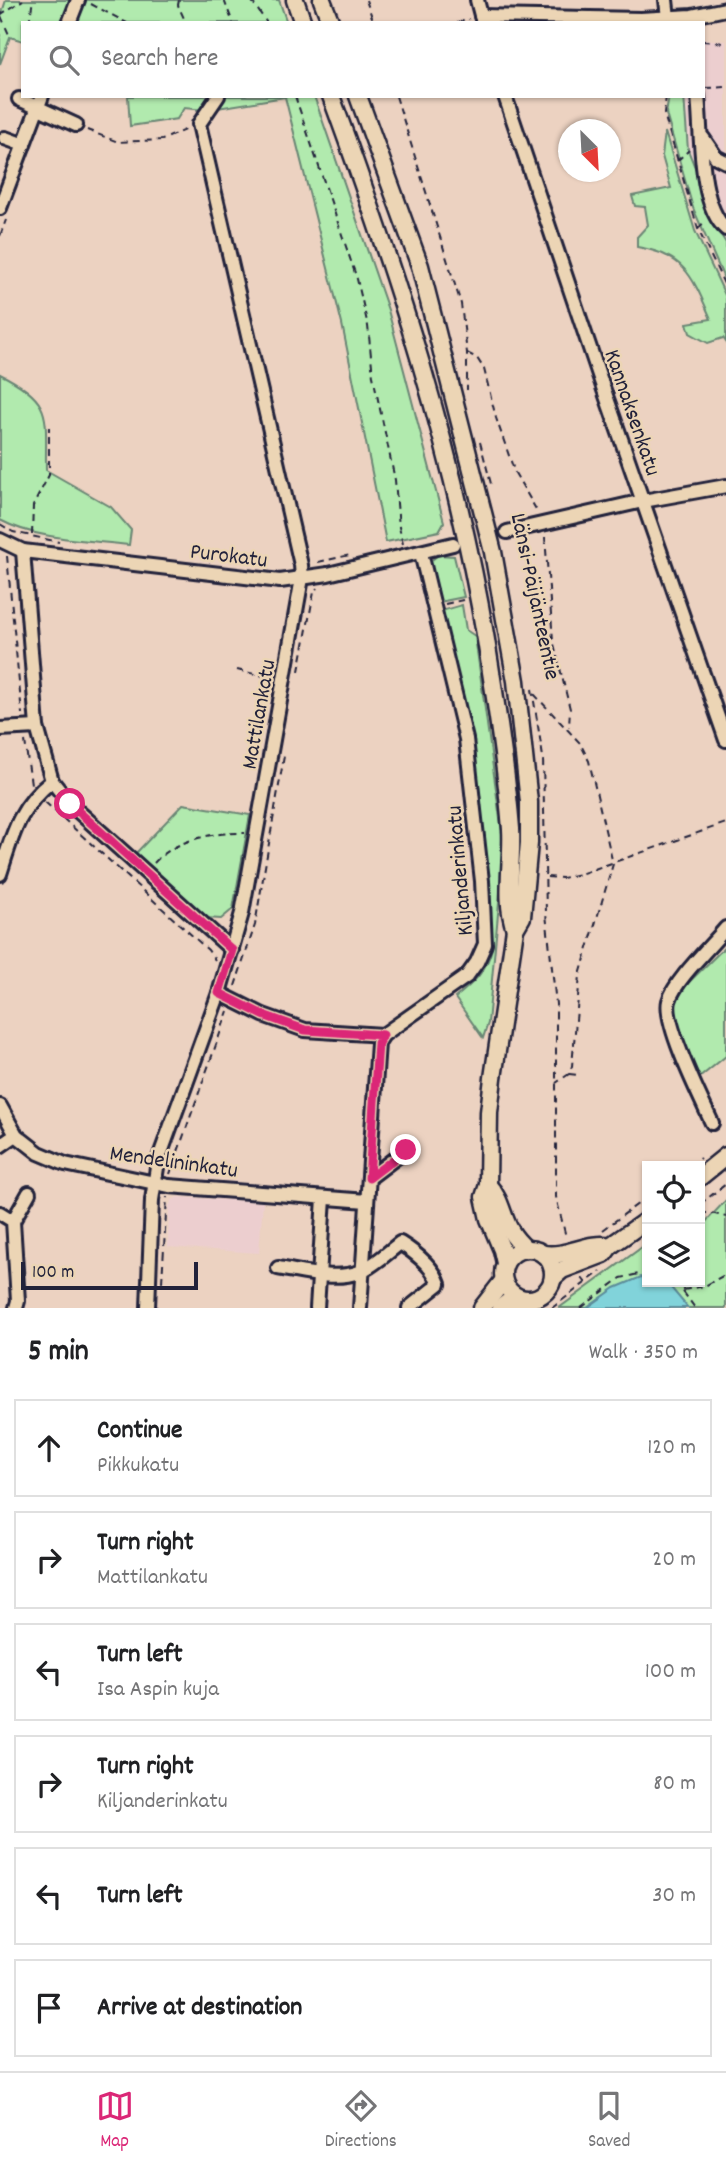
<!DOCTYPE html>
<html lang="en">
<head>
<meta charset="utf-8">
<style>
  :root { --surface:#fff; --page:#f2f2f2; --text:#202124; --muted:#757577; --line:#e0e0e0; --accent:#db2777 }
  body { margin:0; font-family:Dekko,sans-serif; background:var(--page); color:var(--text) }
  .controls { position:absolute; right:21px; bottom:21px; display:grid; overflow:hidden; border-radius:0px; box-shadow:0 2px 5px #0004 }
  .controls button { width:63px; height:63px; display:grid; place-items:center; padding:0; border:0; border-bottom:2px solid var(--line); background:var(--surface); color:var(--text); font:35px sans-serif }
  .compass { position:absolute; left:558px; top:119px; width:63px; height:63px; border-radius:50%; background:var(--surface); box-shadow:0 2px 5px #0004; rotate:156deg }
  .scale { position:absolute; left:21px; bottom:18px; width:177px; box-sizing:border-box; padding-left:7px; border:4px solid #22223b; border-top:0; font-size:19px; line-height:24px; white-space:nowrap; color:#22223b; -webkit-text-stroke:5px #ecd5b5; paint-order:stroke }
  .stop { position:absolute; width:21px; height:21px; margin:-16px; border:5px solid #db2777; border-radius:50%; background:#fff }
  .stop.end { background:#db2777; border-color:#fff; box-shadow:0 2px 7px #0008 }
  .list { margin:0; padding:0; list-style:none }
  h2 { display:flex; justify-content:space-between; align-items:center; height:91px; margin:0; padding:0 28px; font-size:30px }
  h2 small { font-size:23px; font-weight:400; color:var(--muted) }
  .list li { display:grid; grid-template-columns:46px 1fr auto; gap:21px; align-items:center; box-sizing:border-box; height:98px; margin:0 14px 14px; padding:0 14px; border:2px solid var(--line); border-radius:0px }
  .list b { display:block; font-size:26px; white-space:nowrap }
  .list p { margin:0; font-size:23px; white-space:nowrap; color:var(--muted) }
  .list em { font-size:23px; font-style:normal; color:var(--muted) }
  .icon { flex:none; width:38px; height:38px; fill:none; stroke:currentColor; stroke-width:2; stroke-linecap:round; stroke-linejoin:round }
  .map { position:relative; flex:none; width:726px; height:1308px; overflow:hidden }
  .search { position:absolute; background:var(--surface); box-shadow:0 2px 5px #0004; left:21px; right:21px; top:21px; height:77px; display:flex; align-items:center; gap:18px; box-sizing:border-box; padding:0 24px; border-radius:0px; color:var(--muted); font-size:26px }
  .sheet { height:763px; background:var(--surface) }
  nav { display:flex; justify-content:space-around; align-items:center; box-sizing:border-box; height:98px; border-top:2px solid var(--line); background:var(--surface); font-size:19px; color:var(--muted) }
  nav a { display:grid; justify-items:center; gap:4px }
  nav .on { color:var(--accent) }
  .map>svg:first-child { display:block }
  .built { fill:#eccecf }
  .green { fill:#b1eaae; stroke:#6a8674; stroke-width:2 }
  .water { fill:#81d3da; stroke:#5b8c9a; stroke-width:2 }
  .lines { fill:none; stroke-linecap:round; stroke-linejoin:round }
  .minor-tunnel { stroke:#c4afa6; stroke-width:12; stroke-dasharray:12 6; stroke-linecap:butt }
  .minor-casing { stroke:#22223b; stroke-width:18 }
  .major-casing { stroke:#22223b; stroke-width:21 }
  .path { stroke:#22223b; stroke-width:2; stroke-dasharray:7 5; stroke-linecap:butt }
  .minor { stroke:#ecd5b5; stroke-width:12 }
  .major { stroke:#ecd5b5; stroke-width:16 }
  .route { stroke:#db2777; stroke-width:9 }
  .labels { text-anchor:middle; stroke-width:5; stroke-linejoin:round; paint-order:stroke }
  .street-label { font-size:23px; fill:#22223b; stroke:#ecd5b5 }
</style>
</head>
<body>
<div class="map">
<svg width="726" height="1308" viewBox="0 0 726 1308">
  <rect width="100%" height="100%" fill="#ecd2c1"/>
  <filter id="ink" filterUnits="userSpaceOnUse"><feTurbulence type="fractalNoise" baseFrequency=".0143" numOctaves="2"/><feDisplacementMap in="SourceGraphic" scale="14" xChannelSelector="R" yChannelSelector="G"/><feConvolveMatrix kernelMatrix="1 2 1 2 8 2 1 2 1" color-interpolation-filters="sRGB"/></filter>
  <g filter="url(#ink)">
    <!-- built -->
    <g class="built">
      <polygon points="703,39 726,41 726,241 722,239 707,213 700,180 688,150 684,96 703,96"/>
      <polygon points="178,1197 263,1202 259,1253 168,1247 169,1206 172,1200"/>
    </g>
    <!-- green -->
    <g class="green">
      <polygon points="6,0 279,0 287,23 23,23 23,41 10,37 0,64 0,19"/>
      <polygon points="128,96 314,96 388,310 444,522 439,531 386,542 342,324 285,97 205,110 184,108 177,119 130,126"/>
      <polygon points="669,96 684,96 688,150 700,180 707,213 726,243 726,283 693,208 666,114"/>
      <path d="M 665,132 L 695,231 L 726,297 L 726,342 L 723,338 L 708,343 L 690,333 L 687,323 L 711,319 C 693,278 685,254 637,247 L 637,237 L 648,225 L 645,207 L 635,206 L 632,196 L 671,188 L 662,156 Z"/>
      <path d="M 0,374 C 55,402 45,416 46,470 L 111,507 L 131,530 L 129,545 C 87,540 37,540 0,520 Z"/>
      <polygon points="438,555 454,556 464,597 439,602 427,564"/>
      <path d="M 462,605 L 466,630 L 475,636 L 504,848 L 488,1023 L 483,1038 L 455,998 C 473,983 487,971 492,948 L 441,611 Z"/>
      <polygon points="183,804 250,815 233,909 221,919 206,918 136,853"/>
      <polygon points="726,946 726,1056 699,1078 679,1029 672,1005 681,990"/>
      <polygon points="726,1200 726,1308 559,1308 645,1245 647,1248 647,1282 700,1282 700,1228"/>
    </g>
    <!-- water -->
    <polygon class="water" points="641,1277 647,1279 647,1282 668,1284 688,1308 587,1308 615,1288"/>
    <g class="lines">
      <!-- minor-tunnel -->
      <polyline class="minor-tunnel" points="461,543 507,532"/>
      <!-- minor casing -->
      <g class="minor-casing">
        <g id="minor">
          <polyline points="477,0 483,23"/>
          <polyline points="666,0 668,18"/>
          <polyline points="481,16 641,19 692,16 726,9"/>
          <polyline points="69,23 78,0"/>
          <polyline points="505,96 604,390 726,740"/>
          <path d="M 698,96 C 702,133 698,204 726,229"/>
          <polyline points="19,99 76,125"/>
          <polyline points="5,138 24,145"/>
          <polyline points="703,138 716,157 726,162"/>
          <polyline points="0,208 42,96"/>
          <polyline points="507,532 643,501 726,486"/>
          <polyline points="0,540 23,551 280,581 328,574 453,544"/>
          <polyline points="23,551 37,727 52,781 70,804 232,950"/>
          <polyline points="0,729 37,727"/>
          <path d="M 0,874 C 12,836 19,806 52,781"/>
          <polyline points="219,993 263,1015 305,1030 383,1035"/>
          <polyline points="0,1106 16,1135 39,1153 65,1164 169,1186 367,1201"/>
          <path d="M 712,1123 C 701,1099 663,1023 669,1001 C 674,981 712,945 726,928"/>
          <polyline points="0,1146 16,1135"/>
          <polyline points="369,1178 406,1150"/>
          <polyline points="0,1213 13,1221 18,1301 16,1308"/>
          <polyline points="13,1221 29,1193"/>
          <path d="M 278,1268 C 303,1272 335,1281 359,1272 C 374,1266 387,1253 400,1243 C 416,1253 433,1266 439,1284 L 409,1308"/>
          <polyline points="148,1308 152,1200 158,1161 219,993 242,913 302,578 301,565 199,124 218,96"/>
          <polyline points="317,1308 324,1198"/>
          <polyline points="360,1308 378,1043 383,1035 467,976 477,962 485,944 482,881 466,739 421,553"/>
        </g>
      </g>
      <!-- major casing -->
      <g class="major-casing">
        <g id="major">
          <polyline points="295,0 303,23"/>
          <polyline points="322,0 331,23"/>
          <path d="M 331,96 C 396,273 455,454 486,640 C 496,703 506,766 511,829 C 513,860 504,901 515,929"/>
          <polyline points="358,96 420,266 493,552 516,681 529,802 529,843 522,917 515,929 493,1078 489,1112 488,1185 484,1197 489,1219 502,1250 505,1263"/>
          <polyline points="700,1177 726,1156"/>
          <path d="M 488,1185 C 507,1206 499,1226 526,1249"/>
          <circle cx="528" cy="1274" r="25"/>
          <path d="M 543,1254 C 567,1258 588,1241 610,1246"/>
          <polyline points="554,1277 562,1270 604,1254 610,1246 647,1220"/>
          <polyline points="482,1308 503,1281"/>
          <polyline points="501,1308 507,1303 521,1299"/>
        </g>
      </g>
      <!-- path -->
      <g class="path">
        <polyline points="179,0 178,5 186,23"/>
        <polyline points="224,0 233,23"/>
        <polyline points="251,0 267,23"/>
        <polyline points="366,0 374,23"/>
        <polyline points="91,4 127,23"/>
        <polyline points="0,15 23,0"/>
        <polyline points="1,16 10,37"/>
        <polyline points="29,23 33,0"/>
        <polyline points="457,23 469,19"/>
        <polyline points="703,41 726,43"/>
        <polyline points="706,88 726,87"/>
        <polyline points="295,96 357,279 368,326 373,376 395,480 399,527 403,544"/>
        <polyline points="396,96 461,304 467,353 467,390"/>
        <polyline points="666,96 664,114 698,229 726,288"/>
        <polyline points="87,130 118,142 162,140 189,128"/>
        <polyline points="677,161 689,150"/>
        <polyline points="698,229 705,221"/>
        <polyline points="0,236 6,220"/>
        <polyline points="467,353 477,358 484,369 496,418 515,473 537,511"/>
        <polyline points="480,442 491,484"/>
        <polyline points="0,524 13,532 59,542"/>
        <polyline points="32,535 33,506 49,475 49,427"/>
        <polyline points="545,537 553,640 570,709 569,727"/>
        <polyline points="7,556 22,714"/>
        <polyline points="318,562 350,555"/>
        <polyline points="445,604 463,600"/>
        <polyline points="237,670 273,678"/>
        <polyline points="299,671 314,592 317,588"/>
        <polyline points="532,689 543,757 546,914 556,1004 556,1197 566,1237"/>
        <polyline points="534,694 580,743 589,761 613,864 580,975 572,1066 569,1074 556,1083"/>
        <polyline points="25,741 31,784"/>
        <polyline points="45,802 208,950 215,960"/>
        <path d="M 154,863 C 176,839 214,832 245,833"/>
        <polyline points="547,877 562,878 580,874 726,823"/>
        <polyline points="235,986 255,925 284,756"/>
        <polyline points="569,1074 578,1075"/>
        <polyline points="689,1166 700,1158"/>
        <polyline points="170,1174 228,1011"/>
        <polyline points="700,1204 726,1184"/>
        <polyline points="700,1213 711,1213 726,1217"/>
        <polyline points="603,1230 647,1197"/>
        <polyline points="582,1278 586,1283"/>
        <polyline points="162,1282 167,1197"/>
        <polyline points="676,1282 695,1308"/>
        <polyline points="683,1290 705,1286 726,1274"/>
        <polyline points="552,1308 601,1271"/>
        <polyline points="581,1308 621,1278 647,1272"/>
      </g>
      <!-- minor -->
      <use href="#minor" class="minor"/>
      <!-- major -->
      <use href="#major" class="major"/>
    </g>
  </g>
  <g class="lines" filter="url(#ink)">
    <!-- route -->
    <polyline class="route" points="70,804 232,950 219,993 263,1015 305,1030 383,1035 378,1043 369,1178 406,1150"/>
  </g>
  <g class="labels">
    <!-- street labels -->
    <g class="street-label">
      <text transform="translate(634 412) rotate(71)" y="8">Kannaksenkatu</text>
      <text transform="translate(229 554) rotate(7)" y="8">Purokatu</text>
      <text transform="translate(537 596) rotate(78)" y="8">Länsi-Päijänteentie</text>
      <text transform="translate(257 714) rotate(-80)" y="8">Mattilankatu</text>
      <text transform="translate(458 871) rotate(-95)" y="8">Kiljanderinkatu</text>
      <text transform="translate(174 1160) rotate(8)" y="8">Mendelininkatu</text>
    </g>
  </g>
</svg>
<div class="controls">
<button><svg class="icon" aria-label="locate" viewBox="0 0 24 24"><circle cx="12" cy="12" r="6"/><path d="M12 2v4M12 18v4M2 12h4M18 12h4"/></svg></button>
<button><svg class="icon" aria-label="layers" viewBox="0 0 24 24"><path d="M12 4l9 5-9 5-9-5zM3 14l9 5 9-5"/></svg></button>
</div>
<svg class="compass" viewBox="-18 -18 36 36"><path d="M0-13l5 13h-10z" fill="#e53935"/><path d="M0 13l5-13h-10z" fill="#757577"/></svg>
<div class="scale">100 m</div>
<div class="stop" style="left:70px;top:804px"></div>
<div class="stop end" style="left:406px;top:1150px"></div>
<div class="search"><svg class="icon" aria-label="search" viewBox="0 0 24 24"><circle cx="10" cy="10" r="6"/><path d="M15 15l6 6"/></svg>Search here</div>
</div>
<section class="sheet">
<h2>5 min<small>Walk · 350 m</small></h2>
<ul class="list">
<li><svg class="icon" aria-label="ahead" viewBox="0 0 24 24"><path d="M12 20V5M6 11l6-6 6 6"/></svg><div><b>Continue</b><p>Pikkukatu</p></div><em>120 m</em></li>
<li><svg class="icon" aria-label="right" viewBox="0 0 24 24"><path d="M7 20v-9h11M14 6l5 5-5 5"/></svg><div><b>Turn right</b><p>Mattilankatu</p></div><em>20 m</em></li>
<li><svg class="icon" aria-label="left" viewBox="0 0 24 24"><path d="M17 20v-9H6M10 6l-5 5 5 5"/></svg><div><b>Turn left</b><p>Isa Aspin kuja</p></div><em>100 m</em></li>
<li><svg class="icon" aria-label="right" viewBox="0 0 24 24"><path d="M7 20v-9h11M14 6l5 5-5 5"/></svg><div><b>Turn right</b><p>Kiljanderinkatu</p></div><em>80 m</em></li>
<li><svg class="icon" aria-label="left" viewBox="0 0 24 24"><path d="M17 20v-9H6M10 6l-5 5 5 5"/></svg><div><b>Turn left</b></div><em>30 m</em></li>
<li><svg class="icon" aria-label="arrive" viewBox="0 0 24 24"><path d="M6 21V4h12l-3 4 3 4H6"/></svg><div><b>Arrive at destination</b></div></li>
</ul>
</section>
<nav>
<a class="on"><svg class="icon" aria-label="map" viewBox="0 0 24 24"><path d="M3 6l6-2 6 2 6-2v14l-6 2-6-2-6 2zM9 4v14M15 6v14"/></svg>Map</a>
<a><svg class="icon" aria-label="directions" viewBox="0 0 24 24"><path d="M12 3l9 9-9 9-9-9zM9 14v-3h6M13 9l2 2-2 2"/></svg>Directions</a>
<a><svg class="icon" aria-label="saved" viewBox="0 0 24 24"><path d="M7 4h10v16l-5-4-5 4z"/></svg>Saved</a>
</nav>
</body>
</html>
